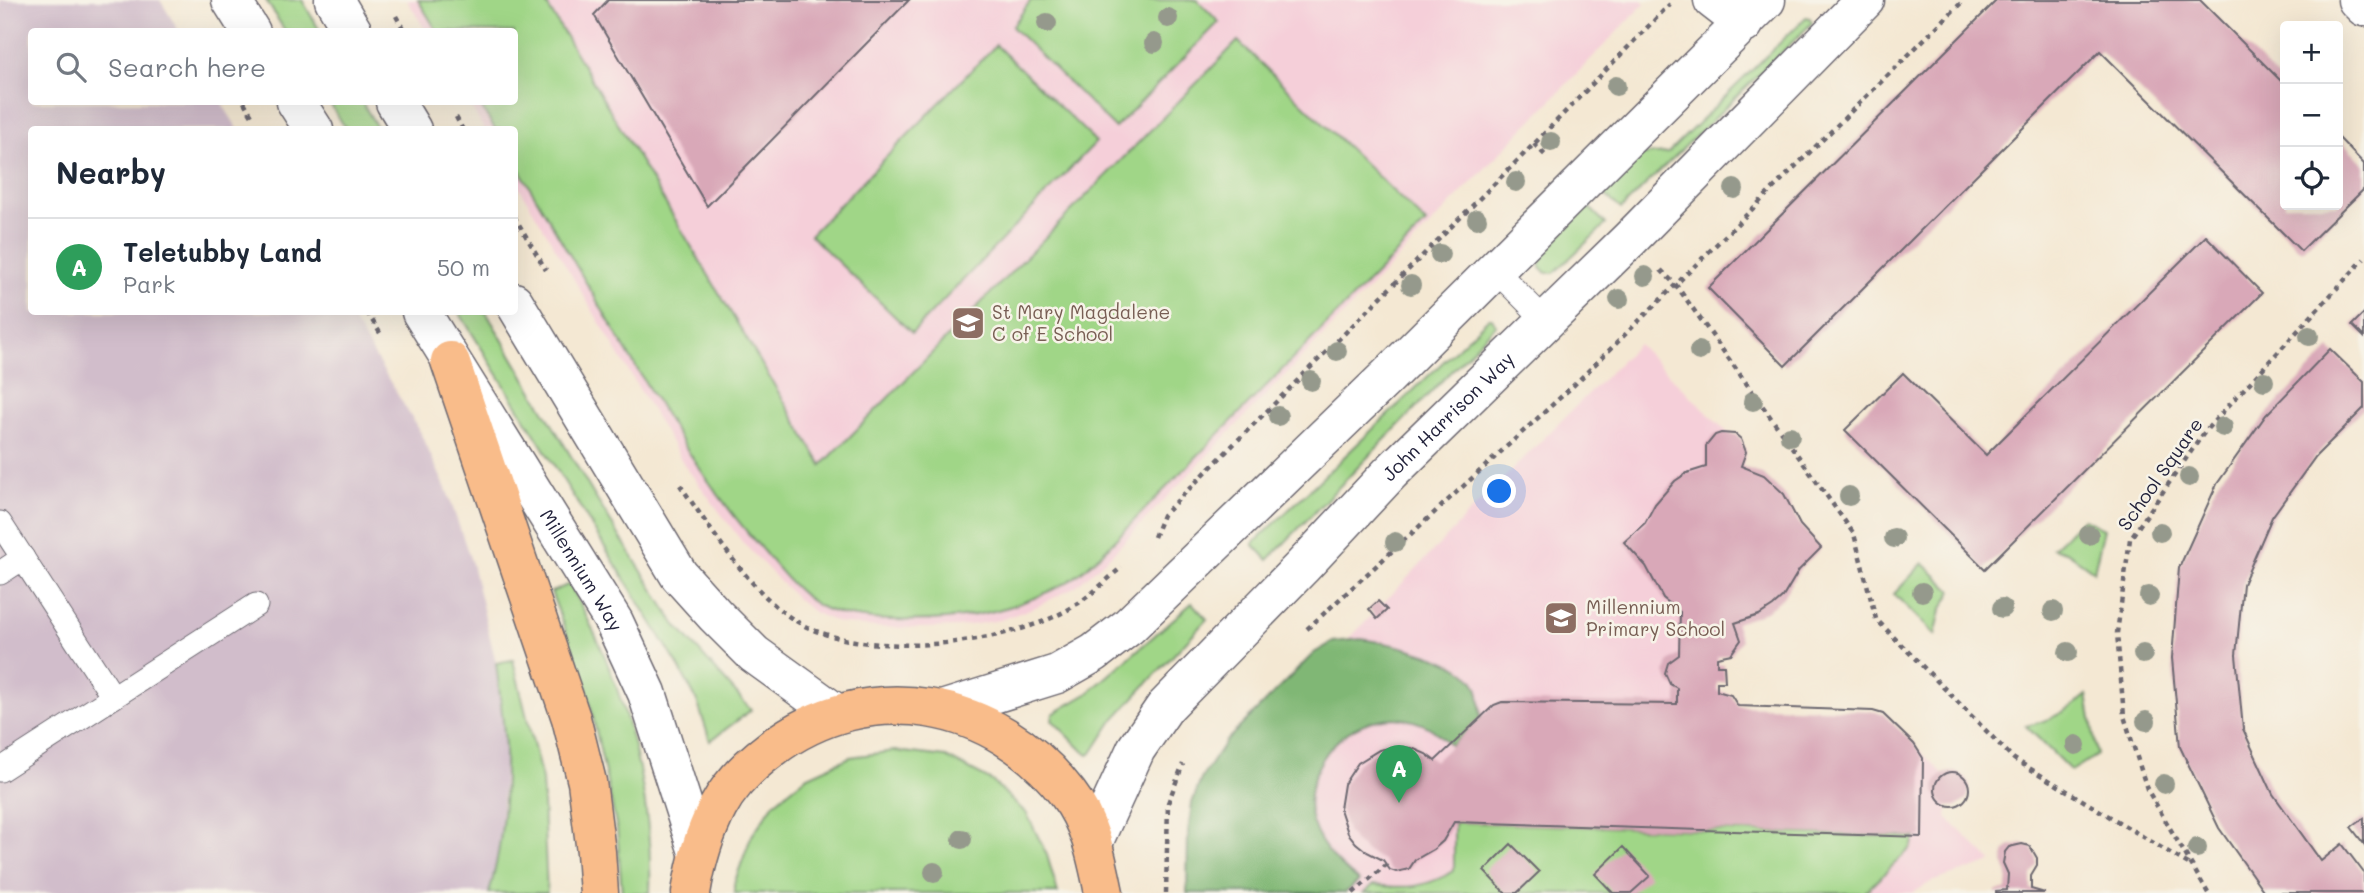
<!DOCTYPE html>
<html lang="en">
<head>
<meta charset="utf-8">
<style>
  :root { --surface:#fff; --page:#f2f2f3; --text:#1f2937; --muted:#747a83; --line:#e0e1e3; --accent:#1a73e8 }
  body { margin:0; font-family:Mali,sans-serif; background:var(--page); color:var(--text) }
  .controls { position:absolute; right:21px; top:21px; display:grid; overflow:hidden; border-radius:7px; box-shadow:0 7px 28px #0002 }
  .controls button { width:63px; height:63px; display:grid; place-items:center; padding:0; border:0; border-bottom:2px solid var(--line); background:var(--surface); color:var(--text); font:35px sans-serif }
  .you { position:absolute; left:1500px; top:492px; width:24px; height:24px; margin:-18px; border:5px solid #fff; border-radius:50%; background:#1a73e8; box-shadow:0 0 0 10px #1a73e833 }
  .badge { display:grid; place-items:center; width:46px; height:46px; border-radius:50%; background:var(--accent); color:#fff; font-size:23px; font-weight:700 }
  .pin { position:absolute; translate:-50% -58px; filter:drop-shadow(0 2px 4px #0008) }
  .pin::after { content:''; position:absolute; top:37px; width:24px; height:21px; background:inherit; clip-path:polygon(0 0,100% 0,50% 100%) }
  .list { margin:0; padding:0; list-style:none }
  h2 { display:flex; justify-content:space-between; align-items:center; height:91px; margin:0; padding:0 28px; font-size:30px }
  h2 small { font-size:23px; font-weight:400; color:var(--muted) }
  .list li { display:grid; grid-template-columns:46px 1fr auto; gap:21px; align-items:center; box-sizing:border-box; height:98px; padding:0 28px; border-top:2px solid var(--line) }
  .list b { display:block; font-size:26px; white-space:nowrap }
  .list p { margin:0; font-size:23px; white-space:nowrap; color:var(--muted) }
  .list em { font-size:23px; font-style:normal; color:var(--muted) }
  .icon { flex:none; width:38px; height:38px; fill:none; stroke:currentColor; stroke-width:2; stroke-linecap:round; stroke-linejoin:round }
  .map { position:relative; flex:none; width:2364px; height:893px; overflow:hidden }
  .search { position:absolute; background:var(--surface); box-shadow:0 7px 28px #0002; left:28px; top:28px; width:490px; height:77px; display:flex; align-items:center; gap:18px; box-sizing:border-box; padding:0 24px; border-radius:7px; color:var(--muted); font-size:26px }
  .panel { position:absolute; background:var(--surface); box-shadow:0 7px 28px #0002; left:28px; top:126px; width:490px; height:189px; border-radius:7px }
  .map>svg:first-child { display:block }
  .built { fill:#f5cfd9 }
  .industrial { fill:#d1bdcb }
  .green { fill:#a0d687; stroke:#617c61; stroke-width:2 }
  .forest { fill:#80b774; stroke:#516c58; stroke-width:2 }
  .building { fill:#d9a8b8 }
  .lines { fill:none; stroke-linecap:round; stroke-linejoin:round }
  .service-casing { stroke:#6c6770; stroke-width:25 }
  .minor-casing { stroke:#6c6770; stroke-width:41 }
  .tertiary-casing { stroke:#6c6770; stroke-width:41 }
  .primary-casing { stroke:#6c6770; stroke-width:41 }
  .trunk-casing { stroke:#6c6770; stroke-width:41 }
  .path { stroke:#6c6770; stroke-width:4.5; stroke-dasharray:5 5; stroke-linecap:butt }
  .service { stroke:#fff; stroke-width:23 }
  .minor { stroke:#fff; stroke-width:38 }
  .tertiary { stroke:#fff; stroke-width:38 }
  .primary { stroke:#f9bc8a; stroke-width:38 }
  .trunk { stroke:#f9bc8a; stroke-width:38 }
  .tree { fill:#95998c }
  .labels { text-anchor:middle; stroke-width:5; stroke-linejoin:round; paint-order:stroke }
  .education-label { font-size:19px; fill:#785e54; stroke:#f7f3e8; text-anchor:start }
  .street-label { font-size:19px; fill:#22223b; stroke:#f7f3e8 }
</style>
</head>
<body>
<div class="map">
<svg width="2364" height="893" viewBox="0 0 2364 893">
  <rect width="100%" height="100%" fill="#f7f3e8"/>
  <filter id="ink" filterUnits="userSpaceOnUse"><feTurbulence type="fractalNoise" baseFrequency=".0143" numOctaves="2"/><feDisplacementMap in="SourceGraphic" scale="14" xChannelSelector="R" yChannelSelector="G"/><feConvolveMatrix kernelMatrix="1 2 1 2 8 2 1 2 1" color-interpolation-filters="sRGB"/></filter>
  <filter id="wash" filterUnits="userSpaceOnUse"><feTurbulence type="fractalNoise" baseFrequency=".00686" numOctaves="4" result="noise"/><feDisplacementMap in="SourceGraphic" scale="28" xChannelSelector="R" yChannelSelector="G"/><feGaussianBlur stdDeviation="1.57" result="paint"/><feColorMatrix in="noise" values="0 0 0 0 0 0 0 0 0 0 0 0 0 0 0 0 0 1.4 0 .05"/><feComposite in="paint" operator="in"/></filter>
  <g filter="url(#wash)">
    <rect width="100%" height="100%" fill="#f4e8d3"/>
    <!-- built -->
    <g class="built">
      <polygon points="407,0 1642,0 1645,3 1112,554 1076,586 1038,606 1000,620 958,627 917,628 869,627 839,623 815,613 796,598 743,543 685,466 515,180 514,130 484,129 468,102 514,102 514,32 426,31"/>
      <polygon points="1638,344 1728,433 1741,439 1746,452 1742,466 1764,475 1784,494 1800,525 1821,548 1799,570 1783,597 1773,606 1759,615 1736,623 1741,640 1731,654 1718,657 1718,664 1724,665 1725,682 1717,682 1718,690 1731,695 1738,706 1873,711 1883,714 1943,774 1954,772 1966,777 1970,788 1967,799 1955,807 1948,805 1947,818 1992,862 1931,882 1913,893 1272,893 1332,657 1474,508"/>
    </g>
    <!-- industrial -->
    <polygon class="industrial" points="0,0 160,0 179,31 32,32 32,102 221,102 238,129 32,130 32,312 348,312 419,430 447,491 472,564 496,663 505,748 501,826 495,873 489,893 0,893"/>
    <!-- green -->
    <g class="green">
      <polygon points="266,0 302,0 320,31 285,31"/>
      <path d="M 418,0 L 544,0 L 822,465 L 1238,41 L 1426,223 L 1109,546 C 1097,557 1084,572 1069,581 C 1014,613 954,623 891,620 C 869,619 839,617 819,606 C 795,592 776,566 759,546 C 704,483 662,411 620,340 C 585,280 550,221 515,162 L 514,130 L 495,129 L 478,102 L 514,102 L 514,32 L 437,31 Z"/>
      <polygon points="1031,0 1197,0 1219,22 1115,128 1012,27"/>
      <polygon points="1806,17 1810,18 1812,23 1621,209 1604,194 1639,155 1668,153"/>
      <polygon points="996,45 1096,142 912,333 810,235"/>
      <polygon points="329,102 362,102 378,129 346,129"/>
      <polygon points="1588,206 1606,224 1554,273 1546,273 1541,268 1540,256"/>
      <polygon points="459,312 486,312 595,497 675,624 751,710 710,741 697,701 678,665"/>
      <polygon points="1489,318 1492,318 1496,325 1268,560 1253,544"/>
      <polygon points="2083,519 2104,529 2094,571 2068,553 2053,548"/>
      <polygon points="1923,563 1952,591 1941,610 1935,635 1894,594"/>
      <path d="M 570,584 C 582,608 595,632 605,657 C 635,730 653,814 650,893 L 622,893 L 617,829 L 586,684 L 551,592 Z"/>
      <polygon points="1192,603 1207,619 1114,719 1092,753 1088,755 1084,752 1052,720 1053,714 1087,694"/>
      <path d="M 513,660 L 542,780 L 547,893 L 489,893 C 502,848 506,796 505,749 C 504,720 499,691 496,663 Z"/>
      <path d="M 2087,695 L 2097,755 L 2071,771 L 2026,726 C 2050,721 2068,711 2087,695 Z"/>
      <polygon points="895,751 946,757 992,781 1027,814 1047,855 1058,893 734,893 734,884 751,837 774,803 806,777 850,757"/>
      <path d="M 1454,822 L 1915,837 L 1911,848 L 1864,893 L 1364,893 L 1373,885 C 1408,889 1424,888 1454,871 Z"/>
    </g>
    <!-- forest -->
    <path class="forest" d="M 1361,639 C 1389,643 1463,658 1476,685 C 1481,694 1480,708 1481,718 L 1451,746 C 1445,740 1438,733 1430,728 C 1386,703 1331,729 1315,775 C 1311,786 1308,799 1310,812 C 1315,842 1336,863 1359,881 L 1345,893 L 1187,893 L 1188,832 L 1192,803 L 1202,777 L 1226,741 L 1314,653 L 1333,642 Z"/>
    <g id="blocks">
      <!-- building -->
      <g class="building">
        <polygon points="608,0 909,0 707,206 594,15"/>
        <polygon points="1997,0 2200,0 2285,85 2285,205 2338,205 2338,137 2364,164 2364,189 2301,251 2100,51 1785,366 1708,288"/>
        <polygon points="2206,236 2262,293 1985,569 1845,430 1903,373 1986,455"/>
        <polygon points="2364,313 2364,337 2352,325"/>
        <polygon points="2330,349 2364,382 2364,408 2316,456 2272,517 2243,584 2236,655 2243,729 2273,794 2321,861 2342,844 2364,873 2364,893 2265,893 2219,828 2180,747 2172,658 2179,568 2217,484 2266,415"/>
        <polygon points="1721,433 1735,434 1741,439 1746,452 1741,466 1764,475 1784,494 1800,525 1821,548 1799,570 1783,597 1773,606 1759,615 1735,623 1741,640 1731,654 1717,657 1717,665 1724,665 1725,682 1717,682 1717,691 1731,695 1738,706 1873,711 1883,714 1914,744 1923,758 1922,837 1454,822 1443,841 1434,849 1415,860 1409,869 1396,872 1390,870 1383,860 1367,852 1356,843 1348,833 1340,809 1344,784 1358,763 1379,750 1395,747 1412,748 1426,754 1435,761 1494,705 1502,702 1677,704 1677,688 1670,684 1665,673 1668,663 1679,655 1680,612 1663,598 1646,566 1624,542 1645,523 1655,504 1675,481 1687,473 1706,467 1706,446 1715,435"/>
        <polygon points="1378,601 1387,610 1377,619 1369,609"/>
        <circle cx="1952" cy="789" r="17"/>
        <polygon points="2364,818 2364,844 2351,827"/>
        <polygon points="1511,844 1539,872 1517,893 1505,893 1484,871"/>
        <polygon points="2022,844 2030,846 2037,858 2037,865 2031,875 2031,889 2045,893 1996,893 1996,891 2007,890 2008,874 2003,863 2005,852 2009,847"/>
        <polygon points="1623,847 1650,876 1631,893 1613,893 1595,874"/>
      </g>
    </g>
  </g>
  <g filter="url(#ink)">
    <use href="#blocks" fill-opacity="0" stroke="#6c6770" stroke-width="2"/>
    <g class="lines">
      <!-- service casing -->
      <g class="service-casing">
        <g id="service">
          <polyline points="1494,269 1547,322"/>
          <polyline points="0,523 113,697"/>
          <polyline points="0,573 23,558"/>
          <polyline points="0,770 256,605"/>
        </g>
      </g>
      <!-- minor casing -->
      <g class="minor-casing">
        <g id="minor">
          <polyline points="1713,0 1744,24"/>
          <polyline points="2357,0 2364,7"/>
          <polyline points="942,710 1057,674 1094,653 1128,627 1386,378 1766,0"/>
          <path id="s1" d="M 1093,843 L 1136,749 L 1165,707 L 1302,567 L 1390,473 L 1630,239 L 1865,0"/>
        </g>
      </g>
      <!-- tertiary casing -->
      <g class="tertiary-casing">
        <g id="tertiary">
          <polyline points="231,0 251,32"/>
          <polyline points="334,0 353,32"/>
          <polyline points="296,102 314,130"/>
          <polyline points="395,102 412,130"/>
          <polyline points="514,302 679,575 715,615 754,654 837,714"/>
          <path id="s2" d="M 421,312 L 614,622 L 647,693 L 698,852"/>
        </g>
      </g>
      <!-- primary casing -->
      <g class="primary-casing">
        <path id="primary" d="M 691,893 C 696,862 703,836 718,807 C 730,784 751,764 771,749 C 868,675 996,699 1068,794 C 1090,822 1097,859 1104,893"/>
      </g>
      <!-- trunk casing -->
      <g class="trunk-casing">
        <polyline id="trunk" points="450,361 571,718 587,782 596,852 599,893"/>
      </g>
      <!-- path -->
      <g class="path">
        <polyline points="396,16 405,32"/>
        <polyline points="244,102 253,117"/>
        <polyline points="456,117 463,130"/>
        <polyline points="1534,144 1547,157"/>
        <polyline points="514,216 546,270"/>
        <polyline points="1661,270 1676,285 1854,534 1876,619 2014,759 2190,865"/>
        <polyline points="367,312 380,333"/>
        <path d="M 680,485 C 710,528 756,601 803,625 C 868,660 1016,646 1077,604 C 1093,594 1107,579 1122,567"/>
        <polyline points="1154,537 1163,515 1534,144 1670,4"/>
        <polyline points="1307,629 1574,385 1964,0"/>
        <polyline points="1166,893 1168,803 1183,764"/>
        <polyline points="1353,893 1386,865"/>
        <polyline points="2208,893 2147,789 2124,716 2117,633 2130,539 2206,430 2364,259"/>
      </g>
      <!-- service -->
      <use href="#service" class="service"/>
      <!-- minor -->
      <use href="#minor" class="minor"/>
      <!-- tertiary -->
      <use href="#tertiary" class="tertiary"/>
      <!-- primary -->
      <use href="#primary" class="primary"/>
      <!-- trunk -->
      <use href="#trunk" class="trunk"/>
    </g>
    <!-- trees -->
    <g class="tree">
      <circle cx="1168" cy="18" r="10"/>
      <circle cx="1047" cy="23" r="10"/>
      <circle cx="1154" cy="43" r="10"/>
      <circle cx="1616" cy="86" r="10"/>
      <circle cx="1551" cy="142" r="10"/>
      <circle cx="1516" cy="182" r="10"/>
      <circle cx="1734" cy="189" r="10"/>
      <circle cx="1477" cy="219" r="10"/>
      <circle cx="1440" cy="254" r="10"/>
      <circle cx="1645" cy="276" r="10"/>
      <circle cx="1411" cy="285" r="10"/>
      <circle cx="1619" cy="299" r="10"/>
      <circle cx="2309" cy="336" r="10"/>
      <circle cx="1337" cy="351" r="10"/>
      <circle cx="1699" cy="351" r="10"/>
      <circle cx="1311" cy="381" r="10"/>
      <circle cx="2264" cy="381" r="10"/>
      <circle cx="1753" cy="401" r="10"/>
      <circle cx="1278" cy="416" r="10"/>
      <circle cx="2223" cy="427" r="10"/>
      <circle cx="1790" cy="436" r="10"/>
      <circle cx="2189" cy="477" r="10"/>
      <circle cx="1849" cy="496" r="10"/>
      <circle cx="2160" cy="532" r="10"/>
      <circle cx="2089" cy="535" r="10"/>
      <circle cx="1894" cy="538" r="10"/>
      <circle cx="1395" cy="542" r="10"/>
      <circle cx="1922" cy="592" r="10"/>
      <circle cx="2149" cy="596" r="10"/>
      <circle cx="2002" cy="608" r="10"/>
      <circle cx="2053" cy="611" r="10"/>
      <circle cx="2068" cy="652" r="10"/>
      <circle cx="2143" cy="654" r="10"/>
      <circle cx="2146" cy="721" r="10"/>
      <circle cx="2076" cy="745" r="10"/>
      <circle cx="2164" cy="784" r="10"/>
      <circle cx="962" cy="839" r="10"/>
      <circle cx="2197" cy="848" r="10"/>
      <circle cx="934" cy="872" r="10"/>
    </g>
  </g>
  <!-- icons -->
  <defs>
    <g id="school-square" transform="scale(1.75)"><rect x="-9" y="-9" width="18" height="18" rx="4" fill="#8d6e63" stroke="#f7f3e8"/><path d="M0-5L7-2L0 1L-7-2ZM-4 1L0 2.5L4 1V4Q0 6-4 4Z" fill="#fff"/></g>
  </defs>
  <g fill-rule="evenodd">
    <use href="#school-square" x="968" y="323"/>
    <use href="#school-square" x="1561" y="618"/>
  </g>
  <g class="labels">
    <!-- education labels -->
    <g class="education-label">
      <text x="992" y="319">St Mary Magdalene<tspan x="992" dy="22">C of E School</tspan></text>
      <text x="1586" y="614">Millennium<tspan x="1586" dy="22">Primary School</tspan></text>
    </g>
    <!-- street labels -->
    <g class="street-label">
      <text dy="7" stroke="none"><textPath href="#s1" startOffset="560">John Harrison Way</textPath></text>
      <text transform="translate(2160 474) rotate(-55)" y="7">School Square</text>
      <text dy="7" stroke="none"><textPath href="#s2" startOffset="304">Millennium Way</textPath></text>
    </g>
  </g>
</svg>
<div class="controls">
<button>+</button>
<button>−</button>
<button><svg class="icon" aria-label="locate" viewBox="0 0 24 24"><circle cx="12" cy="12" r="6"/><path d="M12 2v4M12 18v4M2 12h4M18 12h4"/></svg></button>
</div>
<div class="you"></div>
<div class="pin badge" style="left:1399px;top:803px;background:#2e9e5b">A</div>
<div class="search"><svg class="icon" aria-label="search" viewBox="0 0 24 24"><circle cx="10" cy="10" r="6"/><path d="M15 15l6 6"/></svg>Search here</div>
<section class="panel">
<h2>Nearby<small></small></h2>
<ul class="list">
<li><span class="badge" style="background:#2e9e5b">A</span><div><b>Teletubby Land</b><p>Park</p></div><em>50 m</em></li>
</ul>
</section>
</div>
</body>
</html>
